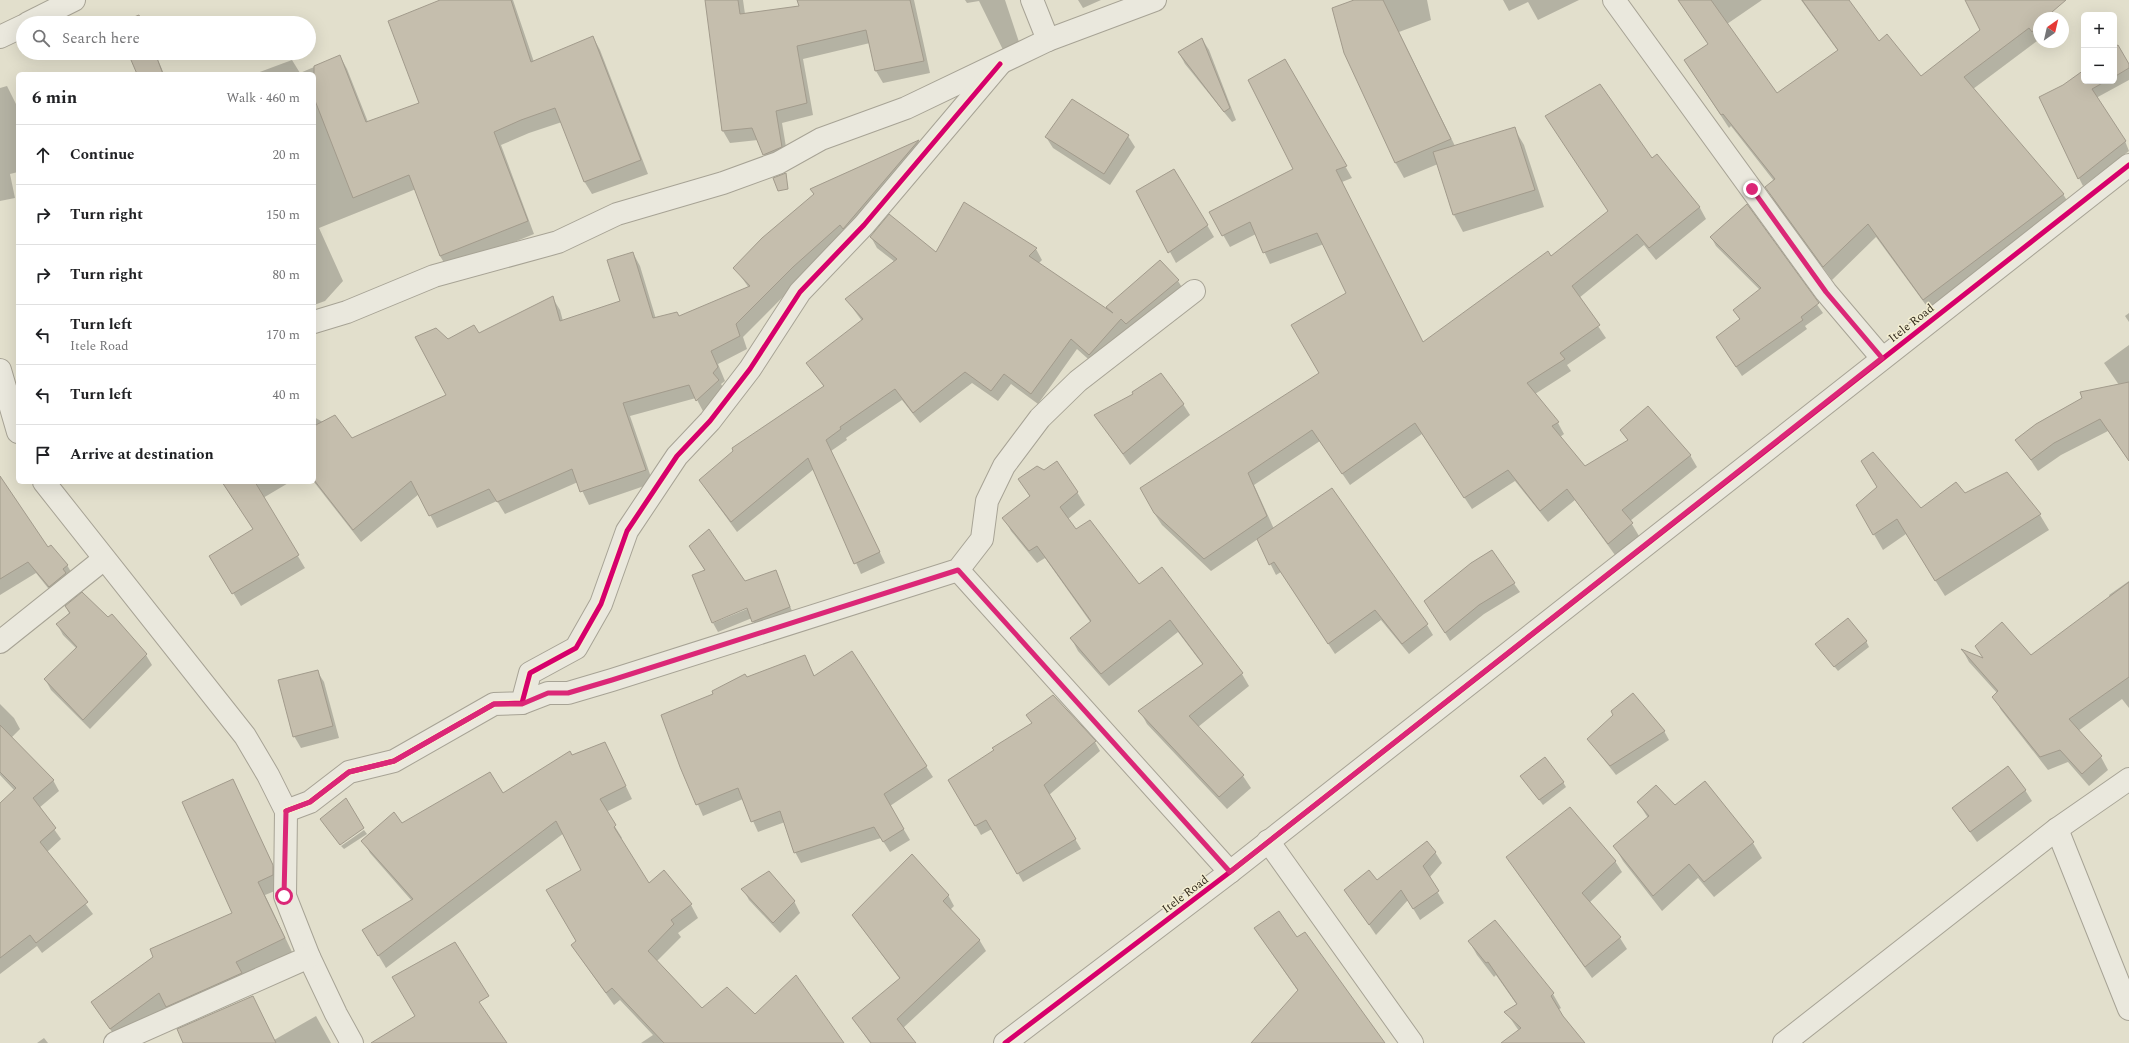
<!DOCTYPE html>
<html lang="en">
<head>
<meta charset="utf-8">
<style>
  :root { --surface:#fff; --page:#f2f2f2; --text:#202124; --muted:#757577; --line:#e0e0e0 }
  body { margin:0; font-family:Spectral,serif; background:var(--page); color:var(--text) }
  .controls { position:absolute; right:12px; top:12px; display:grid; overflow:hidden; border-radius:6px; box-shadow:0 4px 16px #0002 }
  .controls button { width:36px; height:36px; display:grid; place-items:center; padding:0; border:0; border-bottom:1px solid var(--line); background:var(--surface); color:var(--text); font:20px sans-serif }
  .compass { position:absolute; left:2033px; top:12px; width:36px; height:36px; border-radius:50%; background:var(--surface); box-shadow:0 4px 16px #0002; rotate:34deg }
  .stop { position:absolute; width:12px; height:12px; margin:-9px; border:3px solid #db2777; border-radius:50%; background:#fff }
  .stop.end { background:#db2777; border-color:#fff; box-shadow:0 1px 4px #0008 }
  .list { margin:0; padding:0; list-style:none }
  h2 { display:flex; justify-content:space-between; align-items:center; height:52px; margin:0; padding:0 16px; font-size:17px }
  h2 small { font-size:13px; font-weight:400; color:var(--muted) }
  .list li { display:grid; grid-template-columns:26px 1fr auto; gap:12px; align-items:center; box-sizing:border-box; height:60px; padding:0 16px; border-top:1px solid var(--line) }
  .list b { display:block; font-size:15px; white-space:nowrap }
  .list p { margin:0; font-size:13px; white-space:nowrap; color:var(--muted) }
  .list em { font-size:13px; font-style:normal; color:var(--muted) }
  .icon { flex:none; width:22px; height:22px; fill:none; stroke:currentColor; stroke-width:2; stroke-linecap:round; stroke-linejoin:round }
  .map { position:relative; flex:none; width:2129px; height:1043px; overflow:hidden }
  .search { position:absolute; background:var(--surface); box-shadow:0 4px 16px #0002; left:16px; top:16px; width:300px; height:44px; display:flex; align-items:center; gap:10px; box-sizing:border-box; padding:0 14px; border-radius:22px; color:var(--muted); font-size:15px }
  .panel { position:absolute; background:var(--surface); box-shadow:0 4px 16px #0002; left:16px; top:72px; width:300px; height:412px; border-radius:6px }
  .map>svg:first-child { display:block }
  .shadow { fill:#0003 }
  .building { fill:#c5bead; stroke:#a29b8c }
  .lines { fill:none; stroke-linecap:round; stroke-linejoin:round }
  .minor-casing { stroke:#a7a395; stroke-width:24 }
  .minor { stroke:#eae8dd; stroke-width:22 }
  .cycleway-casing { stroke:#f3eed2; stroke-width:8 }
  .cycleway { stroke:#d6006c; stroke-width:5 }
  .route { stroke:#db2777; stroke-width:5 }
  .labels { text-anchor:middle; stroke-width:3; stroke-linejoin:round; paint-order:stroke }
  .street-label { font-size:12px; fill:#342c1e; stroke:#f3eed2 }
</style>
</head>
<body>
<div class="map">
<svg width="2129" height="1043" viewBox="0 0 2129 1043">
  <rect width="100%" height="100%" fill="#e2dfcc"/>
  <!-- shadow -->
  <g class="shadow">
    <polygon points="441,0 513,0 534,62 593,37 600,50 648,174 592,194 584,181 562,122 529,133 501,145 534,234 448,269 440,256 416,189 319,228 343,281 325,301 314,305 314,74 257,73 292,60 300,73 340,56 347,69 368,122 421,103"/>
    <polygon points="706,0 743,0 745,14 800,6 798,0 914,0 930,73 883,83 876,71 870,43 803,59 813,115 782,123 788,159 771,167 758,140 730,143 723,131"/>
    <polygon points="965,0 1005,0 1022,51 1007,58 979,1 967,3"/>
    <polygon points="1078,0 1101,0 1083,8"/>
    <polygon points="1358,0 1427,0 1431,20 1399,32 1455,146 1514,128 1524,145 1544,207 1463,232 1454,215 1438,164 1404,178 1395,162"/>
    <polygon points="1503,0 1579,0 1538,20 1528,2 1509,11"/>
    <polygon points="1678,0 1762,0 1727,24 1777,94 1838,51 1801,0 1847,0 1879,42 1920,78 1981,31 1966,0 2042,0 2053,18 2039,18 2039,42 2042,42 2040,44 2037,41 1973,89 2063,194 2071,207 1931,312 1876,237 1832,280 1774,201 1767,187 1774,181 1731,126 1729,128 1685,61 1709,45"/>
    <polygon points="1202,39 1209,50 1236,120 1232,122 1185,64 1179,53"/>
    <polygon points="2114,49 2129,66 2129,80 2096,98 2125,141 2129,151 2083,186 2079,178 2064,86 2084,71 2084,81 2114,81"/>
    <polygon points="129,53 155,53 164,74 138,74"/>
    <polygon points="1284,60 1352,178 1342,182 1423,343 1551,258 1609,212 1657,155 1700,208 1706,219 1656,260 1644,245 1579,298 1606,338 1567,365 1571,371 1535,394 1558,423 1564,434 1560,437 1584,467 1628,441 1621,430 1690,455 1697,467 1630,521 1639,536 1615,555 1575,500 1548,522 1515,481 1472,509 1422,434 1350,485 1320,441 1254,485 1274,529 1427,625 1433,635 1409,654 1381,620 1335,654 1281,572 1276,575 1258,539 1211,571 1162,525 1154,513 1321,374 1348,293 1324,244 1270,264 1256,234 1230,247 1210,212 1295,170"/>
    <polygon points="7,86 18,108 18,172 10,174 15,198 0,201 0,88"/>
    <polygon points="1128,136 1135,147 1110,185 1053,148 1046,137"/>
    <polygon points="919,141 926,153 743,337 747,349 718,364 725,381 721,384 726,393 704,413 696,398 630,416 653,483 589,505 578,482 505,514 497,501 437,528 419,494 361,542 314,482 314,417 352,439 447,395 448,340 478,334 552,297 560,310 563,321 621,302 633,253 640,266 656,319 679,317 749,288 735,268 814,195 811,189"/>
    <polygon points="1137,191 1207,225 1214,237 1176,263"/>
    <polygon points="1746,205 1823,313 1805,326 1807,329 1742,376 1722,346 1740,320 1734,310 1760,290 1716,246 1711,237"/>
    <polygon points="871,237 936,254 1036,249 1042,260 1038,264 1111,312 1108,307 1160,262 1178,281 1185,292 1096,366 1077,349 1038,404 1011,384 998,401 972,383 920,423 902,400 846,438 847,440 831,451 885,563 861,574 814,469 737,532 700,481 824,387 808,364 862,321 846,299 895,262 877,248"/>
    <polygon points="2129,313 2129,322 2125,316"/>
    <polygon points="2129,345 2129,461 2108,431 2061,455 2038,471 2017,440 2119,385 2104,363"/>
    <polygon points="1183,404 1190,415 1130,465 1096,416"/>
    <polygon points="0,477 48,548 67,565 74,577 56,598 36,573 0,595"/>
    <polygon points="222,482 290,482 263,498 305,568 241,606 211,556 254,530"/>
    <polygon points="1027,492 1077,492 1085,505 1068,519 1076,530 1242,674 1249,686 1198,727 1243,776 1251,788 1227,809 1147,724 1140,711 1203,665 1178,632 1109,686 1078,651 1071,638 1091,623 1045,558 1037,563 1011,531 1004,518 1030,497"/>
    <polygon points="1965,495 2040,515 2049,530 1945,596 1906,534 1883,550 1857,505 1921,510"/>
    <polygon points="690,546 745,582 775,571 795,618 759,632 752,618 718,632 713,623 752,607 705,571"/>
    <polygon points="1491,551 1520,592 1484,614 1450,641 1431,610"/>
    <polygon points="2129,581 2129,708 2122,699 2078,731 2101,757 2108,770 2089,786 2068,762 2048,770 2001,710 1994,697 1998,694 1969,662 1963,651 1984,660 2031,656 2110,597 2109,595"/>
    <polygon points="66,607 146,655 152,665 90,729 51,690 45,679 77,649 63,635 57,624 69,613"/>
    <polygon points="1866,641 1869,647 1838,671 1817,645"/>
    <polygon points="852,653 933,777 890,806 910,840 890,852 881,838 801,863 795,852 785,822 758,832 743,799 703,816 681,766 715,694 747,678 804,656 815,677"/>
    <polygon points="317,671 324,682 339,738 301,748 294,736"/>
    <polygon points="1053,697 1095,742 1100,751 1049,795 1081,849 1023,882 992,829 981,835 949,780 995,751 1032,723 1027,715"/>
    <polygon points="0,704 14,718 20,729 11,738 53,780 59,791 39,808 61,839 47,852 93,914 42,953 37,946 0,974 0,804 15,791 0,775"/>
    <polygon points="1664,731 1669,740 1616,775 1588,739"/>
    <polygon points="605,743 632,799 606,812 622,838 620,840 649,885 664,872 691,905 698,918 678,933 681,937 657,961 702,1010 755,1015 842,1043 641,1043 653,1035 620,1000 614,1005 572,946 577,941 583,871 564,833 386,968 371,943 412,901 370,853 363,841 402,824 503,794 572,756"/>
    <polygon points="233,780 280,880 280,889 265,895 292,952 243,976 174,1020 167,1007 119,1042 92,1003 234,914"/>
    <polygon points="1525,781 1563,782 1566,787 1543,805"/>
    <polygon points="1705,782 1753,843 1762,858 1714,897 1698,878 1662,911 1623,861 1615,847 1648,818 1638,802 1675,807"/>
    <polygon points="2025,790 2032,801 1977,842 1953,808"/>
    <polygon points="364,830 367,834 344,849 341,846"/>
    <polygon points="1435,852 1442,863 1429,878 1444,903 1420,920 1408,900 1376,935 1346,891 1377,881"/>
    <polygon points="1615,861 1622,872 1589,903 1620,938 1627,949 1592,978 1514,868"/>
    <polygon points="743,889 794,901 800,913 780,933 749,900"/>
    <polygon points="948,895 954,906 950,910 980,941 986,951 903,1028 914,1043 870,1043 853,1018 900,979 853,916"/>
    <polygon points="1495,921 1553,994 1561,1008 1558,1010 1584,1043 1503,1043 1519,1031 1506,1012 1517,1005 1496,975 1494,977 1477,955 1469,941"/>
    <polygon points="1255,929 1297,939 1384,1043 1251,1043 1298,991"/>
    <polygon points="316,1016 331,1043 184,1043 274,1040"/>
    <polygon points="44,1038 48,1043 37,1043"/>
  </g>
  <!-- building -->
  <g class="building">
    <polygon points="440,0 511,0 531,62 593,36 641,160 584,182 555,108 521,120 494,132 528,221 440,256 409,175 353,198 314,98 314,66 340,55 366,122 419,103 388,21"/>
    <polygon points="705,0 738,0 740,14 799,6 797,0 910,0 924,61 875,71 866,30 797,46 807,103 776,111 782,147 763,155 752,128 722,131"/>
    <polygon points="1354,0 1383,0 1451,139 1395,163 1344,53 1332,8"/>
    <polygon points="1678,0 1711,0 1777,93 1838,50 1802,0 1849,0 1879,41 1887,34 1921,76 1980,30 1965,0 2066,0 2045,18 2039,18 2039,24 2032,32 2029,28 1964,77 2064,194 1923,300 1868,224 1823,267 1765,187 1775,179 1723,114 1721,115 1684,60 1708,44"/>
    <polygon points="139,15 142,23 119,23"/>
    <polygon points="1202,38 1230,108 1224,112 1178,52"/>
    <polygon points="2118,45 2129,64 2129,68 2114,77 2114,47"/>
    <polygon points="128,53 155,53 163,74 137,74"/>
    <polygon points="1285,59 1347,166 1336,170 1423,342 1548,251 1551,256 1608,211 1545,116 1600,84 1652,158 1657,154 1700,207 1649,248 1637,234 1572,286 1600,325 1560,353 1565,359 1527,383 1559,422 1552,426 1585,466 1628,440 1620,430 1648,406 1691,455 1622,510 1633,523 1608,544 1567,489 1540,511 1508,470 1464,498 1415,423 1342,474 1312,430 1248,473 1267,516 1204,559 1154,513 1140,488 1319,373 1291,325 1346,293 1317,233 1263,253 1250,222 1222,236 1209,212 1293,169 1248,80"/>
    <polygon points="2084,70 2084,81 2106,81 2092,89 2126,141 2078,179 2039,97 2063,85"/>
    <polygon points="1072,99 1129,135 1104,174 1045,137"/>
    <polygon points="1515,127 1535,190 1453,215 1433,152"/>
    <polygon points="919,140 843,229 840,225 793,267 736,324 740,336 711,351 718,367 713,373 719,380 696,401 689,385 623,403 646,470 580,492 572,469 497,502 489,489 429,516 411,481 353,530 314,480 314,426 335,415 352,438 446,395 415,337 436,328 448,339 474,325 479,333 553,296 560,321 620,301 607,260 633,252 653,318 677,312 679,316 750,286 733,268 762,238 814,194 810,189"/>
    <polygon points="1174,169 1208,225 1168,253 1136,191"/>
    <polygon points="786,173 788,189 778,191 773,178"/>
    <polygon points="964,202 1037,248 1029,256 1113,313 1106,307 1160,260 1179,280 1126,324 1121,319 1089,355 1071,339 1031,394 1004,374 991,391 965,372 913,413 895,389 840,427 841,429 826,440 880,552 854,564 808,458 731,522 699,480 733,451 732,448 824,386 806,363 863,319 845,299 897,259 870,237 889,214 936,252"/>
    <polygon points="1747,204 1819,303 1801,317 1803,320 1736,367 1716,337 1740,319 1733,310 1761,288 1710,237"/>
    <polygon points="1161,373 1184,404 1123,454 1094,415 1133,394 1132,392"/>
    <polygon points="2129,382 2129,461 2100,419 2054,443 2031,460 2015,440 2036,424 2082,398 2080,392"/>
    <polygon points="1873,452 1921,508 1956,482 1965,493 2007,472 2041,514 1935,581 1897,519 1873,535 1856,505 1877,487 1861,461"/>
    <polygon points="1057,461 1078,492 1060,507 1076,529 1090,520 1139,584 1162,567 1243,673 1189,716 1244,775 1219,797 1138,711 1203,664 1170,620 1101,674 1070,638 1091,621 1037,546 1029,551 1002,518 1030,496 1018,479 1037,466 1044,470"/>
    <polygon points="0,476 48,547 51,545 68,565 63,569 66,573 49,587 28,562 0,579"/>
    <polygon points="222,482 255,482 299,555 232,594 209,556 253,529"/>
    <polygon points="1332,488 1428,624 1402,644 1375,610 1328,644 1274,562 1269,565 1257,539"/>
    <polygon points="709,529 745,581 776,570 790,607 752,622 747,608 712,623 692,575 705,570 689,546"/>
    <polygon points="1492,550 1515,583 1479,605 1445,633 1424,601 1471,563"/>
    <polygon points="2129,582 2129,677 2069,719 2102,756 2082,774 2060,750 2040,757 1992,697 1998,691 1961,649 1983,658 1975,646 2002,622 2031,655"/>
    <polygon points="82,592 108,617 112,614 147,654 83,720 44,679 77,647 56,624 70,613 65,606"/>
    <polygon points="1848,618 1867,641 1834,667 1815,644"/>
    <polygon points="852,651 927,766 884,794 904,829 883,842 874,827 794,853 780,811 751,822 738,788 696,805 680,767 661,715 713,694 712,691 745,674 747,677 805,655 814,676"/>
    <polygon points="318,670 333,726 293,737 278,680"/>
    <polygon points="1633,693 1665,731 1610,766 1587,739 1613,715 1611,711"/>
    <polygon points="1053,695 1096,741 1044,785 1076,839 1017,874 986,820 975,826 948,780 994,750 992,748 1032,723 1026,715"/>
    <polygon points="0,725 54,780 33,798 56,828 40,842 88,902 36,943 30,935 0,958 0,803 16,788 0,772"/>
    <polygon points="605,742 626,786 600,799 616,825 614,827 649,883 664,870 692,904 671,920 674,924 648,951 702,1008 727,987 755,1014 796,975 844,1043 664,1043 612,988 606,993 571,945 576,941 546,890 581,870 556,821 378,956 362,930 413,899 361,841 394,812 402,823 490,772 503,793 570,751 572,755"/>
    <polygon points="1545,757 1564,782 1539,800 1520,776"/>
    <polygon points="2008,766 2026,790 1970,832 1952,808"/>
    <polygon points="233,779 273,865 273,875 258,882 285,938 236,962 242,973 166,1007 159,993 110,1029 91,1002 153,957 150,949 232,913 182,802"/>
    <polygon points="1705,781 1754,842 1704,882 1689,864 1653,896 1613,846 1649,816 1637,802 1656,785 1675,805"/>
    <polygon points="346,798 364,828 340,845 320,819"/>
    <polygon points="1570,807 1616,861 1582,893 1621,937 1585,967 1506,857"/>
    <polygon points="1427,841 1436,852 1423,866 1439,891 1413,909 1401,890 1369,925 1344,890 1369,870 1377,880"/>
    <polygon points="912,854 949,895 943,901 980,940 897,1019 916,1043 871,1043 852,1018 900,978 852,915"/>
    <polygon points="769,871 795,901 773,923 741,889"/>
    <polygon points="1279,911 1297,937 1305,932 1385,1043 1251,1043 1298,990 1254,928"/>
    <polygon points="1495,920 1554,993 1551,996 1563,1016 1585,1043 1501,1043 1521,1028 1504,1012 1517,1004 1488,962 1486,963 1468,941"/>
    <polygon points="455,942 489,996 479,1002 507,1043 371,1043 415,1016 392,977"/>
    <polygon points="253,996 276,1043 183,1043 177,1029"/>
  </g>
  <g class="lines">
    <!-- minor casing -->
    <g class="minor-casing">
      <g id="minor">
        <polyline points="1032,0 1048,40"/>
        <polyline points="1614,0 1826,292 1882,358"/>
        <polyline points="28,23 74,0"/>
        <polyline points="0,37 23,26"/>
        <polyline points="314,322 347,312 434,276 558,242 617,214 723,183 778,163 821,139 906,108 1048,40 1155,0"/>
        <polyline points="0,370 18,432"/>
        <polyline points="44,482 245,736 268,775 286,811 285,896 309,957 336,1014 352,1043"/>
        <polyline points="958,570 1230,872"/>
        <polyline points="0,642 104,559"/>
        <polyline points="522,703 548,693 568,693 612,680 958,570 982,539 987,501 1004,466 1040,418 1078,381 1194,291"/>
        <polyline points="286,811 310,802 349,772 394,761 494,704 522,703 530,673 576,648 601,604 627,531 677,456 710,421 750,369 800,292 864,225 1000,64"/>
        <polyline points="2057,829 2129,1009"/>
        <polyline points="1268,841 1412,1043"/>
        <polyline points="115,1043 309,957"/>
        <polyline points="1005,1043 1230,872 2129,165"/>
        <polyline points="1784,1043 2057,829 2129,779"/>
      </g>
    </g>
    <!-- minor -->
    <use href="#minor" class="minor"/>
    <!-- cycleway casing -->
    <g class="cycleway-casing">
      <g id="cycleway">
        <polyline points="286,811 310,802 349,772 394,761 494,704 522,703 530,673 576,648 601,604 627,531 677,456 710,421 750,369 800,292 864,225 1000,64"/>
        <polyline points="1005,1043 1230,872 2129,165"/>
      </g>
    </g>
    <!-- cycleway -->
    <use href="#cycleway" class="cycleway"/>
  </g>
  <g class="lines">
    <!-- route -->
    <polyline class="route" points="284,896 286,811 310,802 349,772 394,761 494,704 522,704 548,693 568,693 612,680 958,570 1230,872 1882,358 1826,292 1752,189"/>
  </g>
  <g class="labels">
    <!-- street labels -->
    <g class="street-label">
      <text transform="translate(1911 323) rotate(-38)" y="4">Itele Road</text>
      <text transform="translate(1185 894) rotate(-37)" y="4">Itele Road</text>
    </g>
  </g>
</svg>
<div class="controls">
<button>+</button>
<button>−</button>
</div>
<svg class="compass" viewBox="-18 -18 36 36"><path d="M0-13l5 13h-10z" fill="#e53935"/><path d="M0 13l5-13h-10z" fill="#757577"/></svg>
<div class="stop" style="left:284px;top:896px"></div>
<div class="stop end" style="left:1752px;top:189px"></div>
<div class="search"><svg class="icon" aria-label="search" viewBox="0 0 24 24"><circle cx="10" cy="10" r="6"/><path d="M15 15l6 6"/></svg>Search here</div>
<section class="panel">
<h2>6 min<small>Walk · 460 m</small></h2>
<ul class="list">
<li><svg class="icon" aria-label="ahead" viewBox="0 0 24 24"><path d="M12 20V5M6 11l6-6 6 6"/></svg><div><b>Continue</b></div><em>20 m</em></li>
<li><svg class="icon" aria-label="right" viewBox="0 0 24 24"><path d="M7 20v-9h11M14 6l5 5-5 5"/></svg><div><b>Turn right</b></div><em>150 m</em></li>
<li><svg class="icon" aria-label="right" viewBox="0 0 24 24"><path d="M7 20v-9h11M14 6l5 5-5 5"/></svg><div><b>Turn right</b></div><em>80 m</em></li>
<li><svg class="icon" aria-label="left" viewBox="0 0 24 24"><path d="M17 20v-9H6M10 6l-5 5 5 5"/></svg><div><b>Turn left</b><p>Itele Road</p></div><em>170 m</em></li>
<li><svg class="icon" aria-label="left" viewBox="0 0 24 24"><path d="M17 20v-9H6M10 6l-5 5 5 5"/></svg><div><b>Turn left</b></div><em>40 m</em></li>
<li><svg class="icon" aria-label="arrive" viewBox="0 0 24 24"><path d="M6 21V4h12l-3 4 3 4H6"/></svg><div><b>Arrive at destination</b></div></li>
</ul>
</section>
</div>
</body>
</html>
